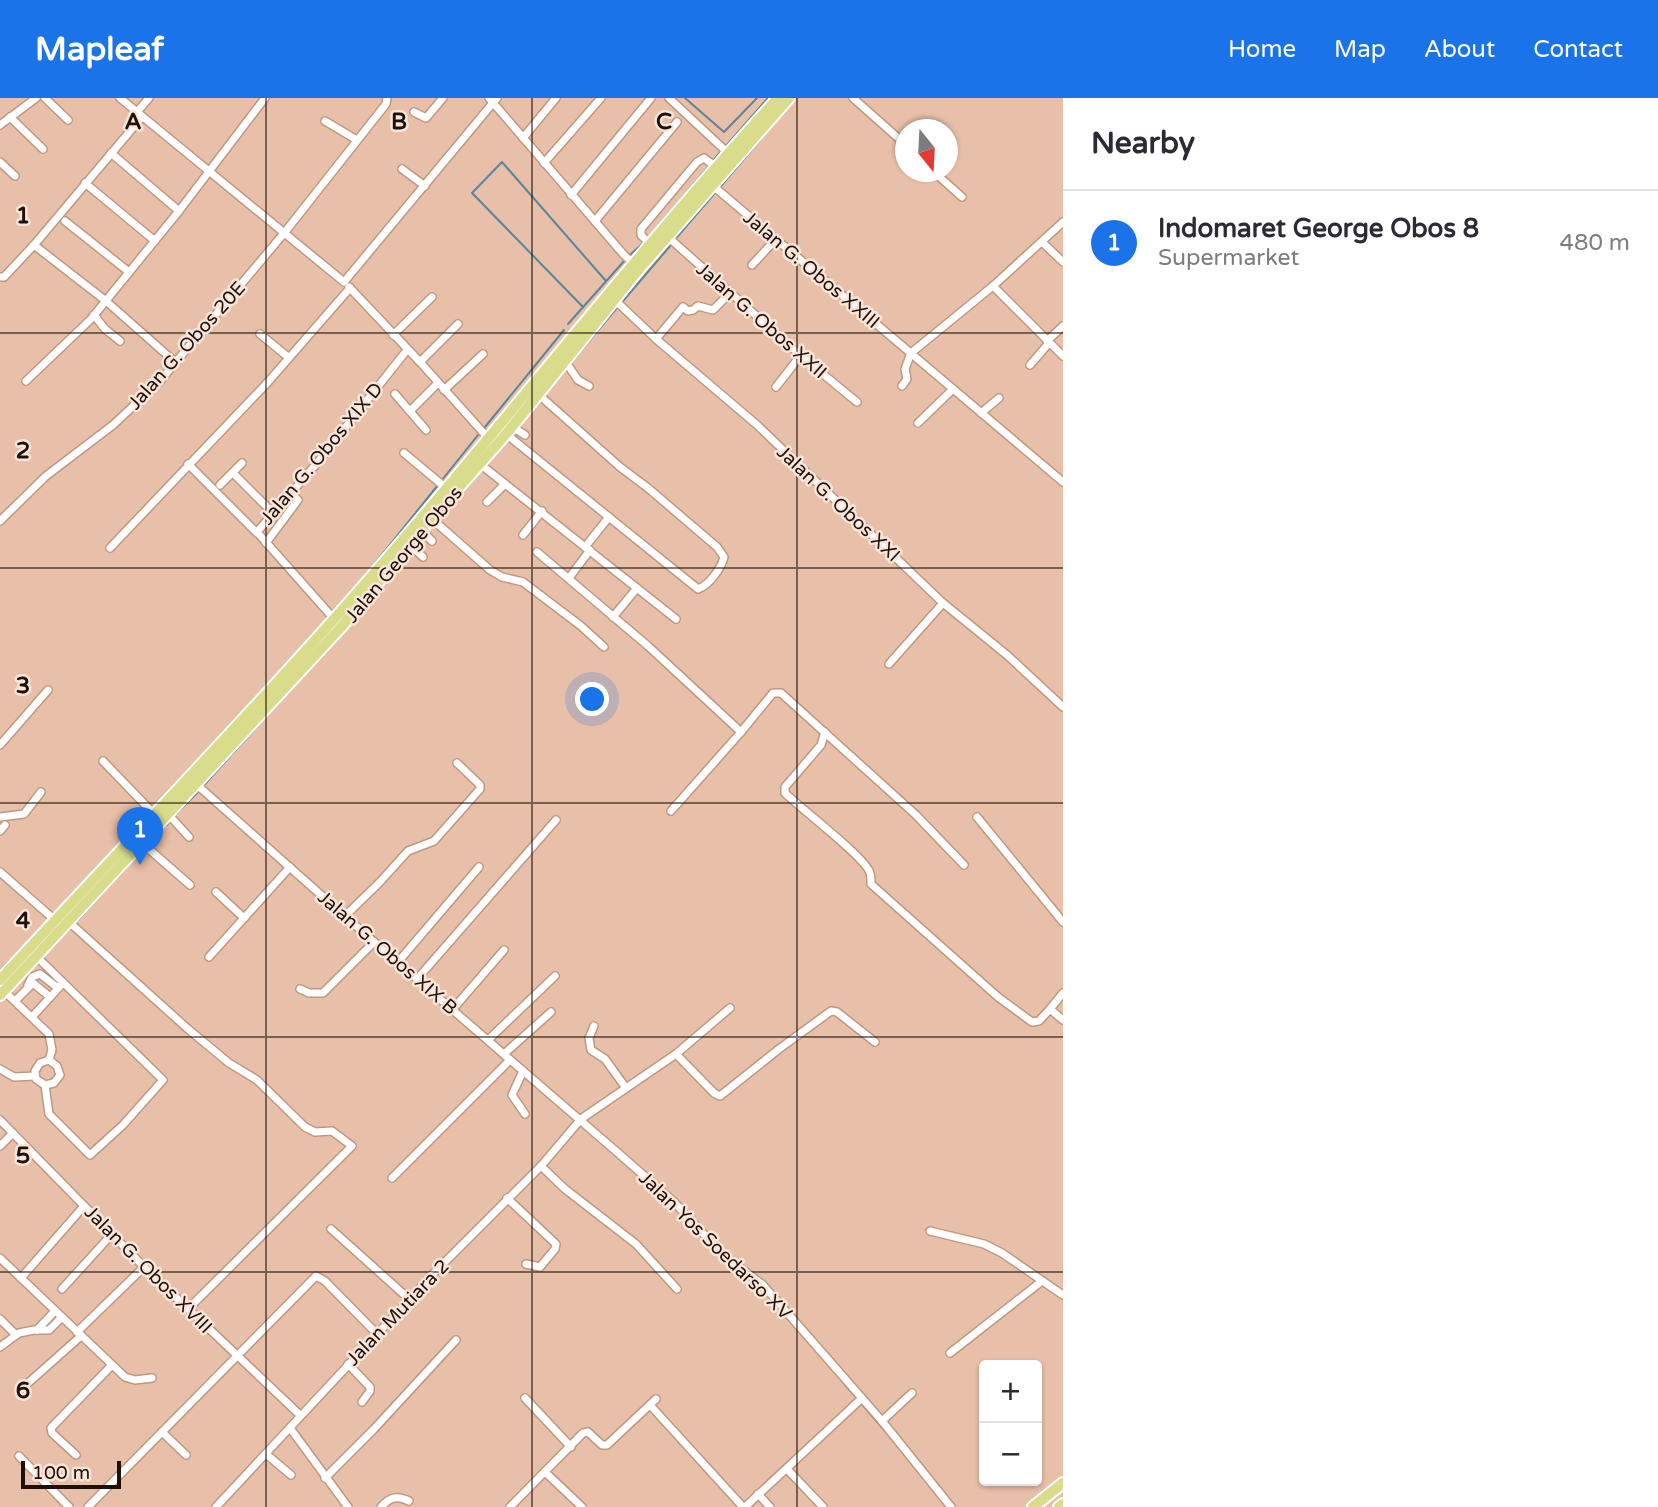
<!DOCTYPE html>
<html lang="en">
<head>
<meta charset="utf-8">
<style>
  :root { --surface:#fff; --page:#f7f7f7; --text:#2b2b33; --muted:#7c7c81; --line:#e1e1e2; --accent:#1a73e8 }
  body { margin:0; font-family:"Varela Round",sans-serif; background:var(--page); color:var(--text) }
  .controls { position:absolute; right:21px; bottom:21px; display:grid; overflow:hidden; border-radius:7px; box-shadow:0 2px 5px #0004 }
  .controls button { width:63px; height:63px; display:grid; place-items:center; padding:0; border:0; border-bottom:2px solid var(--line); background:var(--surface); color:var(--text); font:35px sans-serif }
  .compass { position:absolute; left:895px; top:21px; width:63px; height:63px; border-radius:50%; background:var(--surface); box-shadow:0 2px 5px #0004; rotate:162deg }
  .scale { position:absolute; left:21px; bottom:18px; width:100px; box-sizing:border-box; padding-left:7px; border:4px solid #1e1008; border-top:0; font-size:19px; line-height:24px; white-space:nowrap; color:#1e1008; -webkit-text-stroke:5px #fae5d9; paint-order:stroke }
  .you { position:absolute; left:593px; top:602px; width:24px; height:24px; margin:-18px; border:5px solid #fff; border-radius:50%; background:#1a73e8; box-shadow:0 0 0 10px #1a73e833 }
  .badge { display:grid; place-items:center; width:46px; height:46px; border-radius:50%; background:var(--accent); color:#fff; font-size:23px; font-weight:700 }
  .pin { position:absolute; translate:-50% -58px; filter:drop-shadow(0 2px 4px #0008) }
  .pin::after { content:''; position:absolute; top:37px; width:24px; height:21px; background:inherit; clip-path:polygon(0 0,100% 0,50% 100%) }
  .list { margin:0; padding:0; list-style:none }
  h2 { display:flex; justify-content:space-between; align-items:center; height:91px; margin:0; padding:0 28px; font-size:30px }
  h2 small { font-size:23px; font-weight:400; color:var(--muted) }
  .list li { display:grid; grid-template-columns:46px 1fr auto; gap:21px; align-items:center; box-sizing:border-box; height:105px; padding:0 28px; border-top:2px solid var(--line) }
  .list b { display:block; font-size:26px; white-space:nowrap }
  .list p { margin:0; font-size:23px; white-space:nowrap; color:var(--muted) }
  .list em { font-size:23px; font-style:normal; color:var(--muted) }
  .map { position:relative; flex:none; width:1063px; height:1409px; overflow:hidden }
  header { display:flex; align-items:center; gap:42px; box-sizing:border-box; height:98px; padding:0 35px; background:var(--accent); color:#fff }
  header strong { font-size:33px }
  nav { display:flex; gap:38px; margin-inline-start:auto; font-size:24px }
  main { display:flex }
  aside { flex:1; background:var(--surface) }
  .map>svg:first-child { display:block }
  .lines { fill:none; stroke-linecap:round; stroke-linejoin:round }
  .stream { stroke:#5a869c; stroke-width:2 }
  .minor-casing { stroke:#bf9881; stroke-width:10 }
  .primary-casing { stroke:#fff; stroke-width:14 }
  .minor { stroke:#fff; stroke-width:7 }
  .primary { stroke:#d9dd8b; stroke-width:10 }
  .grid { fill:none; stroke:#1e1008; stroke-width:2; stroke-opacity:0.55 }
  .labels { text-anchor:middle; stroke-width:5; stroke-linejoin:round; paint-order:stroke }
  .street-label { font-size:19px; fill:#1e1008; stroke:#fae5d9 }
  .grid-label { font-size:23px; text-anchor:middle; font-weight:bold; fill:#1e1008; stroke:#fae5d9; stroke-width:5; stroke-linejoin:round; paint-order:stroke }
</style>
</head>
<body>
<header>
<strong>Mapleaf</strong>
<nav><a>Home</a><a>Map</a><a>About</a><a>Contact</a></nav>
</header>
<main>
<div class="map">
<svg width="1063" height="1409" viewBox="0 0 1063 1409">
  <rect width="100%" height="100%" fill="#e8bfa8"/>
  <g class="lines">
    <!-- stream -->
    <g class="stream">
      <polyline points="685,0 724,34 757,0"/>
      <polyline points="726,48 768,0"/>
      <polyline points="712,64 722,52"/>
      <polyline points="721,88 796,0"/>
      <polyline points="677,139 714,96"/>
      <polyline points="647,141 709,68"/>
      <polyline points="629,158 643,145"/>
      <polyline points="623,203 670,148"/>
      <polyline points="583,209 472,95 502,64 606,183"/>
      <polyline points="568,226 625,162"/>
      <polyline points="573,262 616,211"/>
      <polyline points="485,329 564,232"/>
      <polyline points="442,382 478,337"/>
      <polyline points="356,489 438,387"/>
      <polyline points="205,686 291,591"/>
      <polyline points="152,710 242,615"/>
      <polyline points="176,716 199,693"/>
      <polyline points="167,727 169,724"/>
      <polyline points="237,727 285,770"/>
      <polyline points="149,745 159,735"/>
      <polyline points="135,760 142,753"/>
      <polyline points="52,818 149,715"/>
      <polyline points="76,824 127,768"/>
      <polyline points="42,860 72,828"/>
      <polyline points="0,873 48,822"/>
      <polyline points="13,890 38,864"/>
      <polyline points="845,1287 858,1301"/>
      <polyline points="861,1305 892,1341"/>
    </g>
    <!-- minor casing -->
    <g class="minor-casing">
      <g id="minor">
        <polyline points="45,0 68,22"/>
        <polyline points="120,0 137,14"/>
        <polyline points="149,0 137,14 344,184 497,0"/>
        <polyline points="489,0 624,157 636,168"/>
        <polyline points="669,0 730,57"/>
        <polyline points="853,0 906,47"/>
        <polyline points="414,14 426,20 443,0"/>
        <polyline points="10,19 43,51"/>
        <polyline points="325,23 357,42"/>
        <polyline points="0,27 36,0"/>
        <polyline points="523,40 556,0"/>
        <polyline points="111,55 179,113"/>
        <polyline points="0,64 15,78"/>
        <polyline points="544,65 601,0"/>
        <polyline points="402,71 425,88"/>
        <polyline points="934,74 962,99"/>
        <polyline points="85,85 155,143"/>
        <polyline points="712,87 1063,384"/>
        <polyline points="571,97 651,0"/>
        <polyline points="65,123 129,174"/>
        <polyline points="595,123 677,24"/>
        <polyline points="668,139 807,263 857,304"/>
        <polyline points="1042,144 1063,164"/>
        <polyline points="650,146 641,137 641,131 697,64 704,60 716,69"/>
        <polyline points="34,147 106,203 175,264"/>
        <polyline points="752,167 776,141"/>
        <polyline points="0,179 4,179 34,147 142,19"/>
        <polyline points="993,188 1063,258"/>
        <polyline points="349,189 420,264 488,340"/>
        <polyline points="615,202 656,241 756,326 943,505 1007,557 1063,609"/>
        <polyline points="94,217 105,231 120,243"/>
        <polyline points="260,236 288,259"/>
        <polyline points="393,237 432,199"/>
        <polyline points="656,241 683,209 688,213 693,212 698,208 713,212 731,194"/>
        <polyline points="1047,243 1063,228"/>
        <polyline points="565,263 578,282 589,288"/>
        <polyline points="420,264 458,226"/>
        <polyline points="1030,267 1049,245"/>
        <polyline points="26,283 91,221 179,113 265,0"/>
        <polyline points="902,288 907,281 905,271 911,255 993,188 1063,124"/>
        <polyline points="776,289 801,257"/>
        <polyline points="444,292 483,256"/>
        <polyline points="395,296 426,332"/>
        <polyline points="410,313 438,285"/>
        <polyline points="981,315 999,300"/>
        <polyline points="918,325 953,291"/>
        <polyline points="511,328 525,337"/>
        <path d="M 506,336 L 698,491 C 709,487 721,471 724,459 L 717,449 L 648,390 L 620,369 L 538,296"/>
        <polyline points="404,355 446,390"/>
        <polyline points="188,366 257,435"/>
        <polyline points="480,366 676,521"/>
        <polyline points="233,375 273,415"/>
        <polyline points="220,387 242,365"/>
        <polyline points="487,404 505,386"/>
        <polyline points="432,421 490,472 502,479 523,484 581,528 604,549"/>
        <polyline points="0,423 46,378 113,327 160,283 285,134 386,6 387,0"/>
        <polyline points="421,432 432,443"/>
        <polyline points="523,437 542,413"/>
        <polyline points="266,445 298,402 291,395"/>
        <polyline points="409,446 423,459"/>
        <polyline points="585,449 609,419"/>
        <polyline points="110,450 268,284 350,190"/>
        <polyline points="537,454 648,548 741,634 773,595 781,595 916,717 964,767"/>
        <polyline points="569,480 590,452"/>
        <polyline points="613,519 637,490"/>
        <polyline points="334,521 257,434 318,364 407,252"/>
        <polyline points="889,566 943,505"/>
        <path d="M 825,634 L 821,647 L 785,689 L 785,695 C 800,710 866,760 870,775 C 871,776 871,785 871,786 L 998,899 L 1032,924 L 1039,923 L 1050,911 L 1063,922"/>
        <polyline points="0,647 48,592"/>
        <polyline points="103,663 155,717"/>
        <polyline points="196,686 374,844 617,1054 674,1104 723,1157 763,1187 882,1323 951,1409"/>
        <polyline points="671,713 741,634"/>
        <polyline points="168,716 189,739"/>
        <polyline points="0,719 24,716 41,694"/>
        <polyline points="977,719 1063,824"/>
        <polyline points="0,733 5,727"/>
        <polyline points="142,745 190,787"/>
        <polyline points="0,774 56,823"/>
        <polyline points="216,794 244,820"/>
        <polyline points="346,817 379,785 408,753 434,743 480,691 480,687 457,665"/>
        <polyline points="69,824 188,931 229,965 257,982 305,1029 315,1034 332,1033 352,1048 188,1211"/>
        <polyline points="37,859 163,982 123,1027 90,1057 49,1016 45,987 36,981 35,973 40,965 49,962 57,968 60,977 54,985 45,987"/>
        <polyline points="209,859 290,769"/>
        <polyline points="398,864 479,769"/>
        <polyline points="418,880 556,722"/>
        <polyline points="28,887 32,879 40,876 58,890"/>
        <polyline points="300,891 309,895 323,895 374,844"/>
        <polyline points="4,893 49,936 52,952 49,962"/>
        <polyline points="15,903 33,885 50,899"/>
        <polyline points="453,911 504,852"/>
        <polyline points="1050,911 1063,895"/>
        <polyline points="32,919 63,885"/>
        <polyline points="594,928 589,940 591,952 605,961 626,990"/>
        <polyline points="488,942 555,878"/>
        <polyline points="504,956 551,914"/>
        <polyline points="676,956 714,995 720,998 779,951 831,913 837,914 875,944"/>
        <polyline points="0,971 14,979 35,978"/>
        <polyline points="523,973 512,997 525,1016"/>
        <polyline points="0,1022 144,1169 300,1317"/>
        <polyline points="0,1048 13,1035"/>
        <polyline points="541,1068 565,1091 636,1146 677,1191"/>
        <polyline points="392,1080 510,962"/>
        <polyline points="507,1100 556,1146 555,1151 540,1169 526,1166"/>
        <polyline points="331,1131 409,1201"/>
        <polyline points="930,1133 984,1146 1002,1155 1063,1197"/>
        <polyline points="0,1160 125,1279 135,1282 152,1280"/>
        <polyline points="21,1180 84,1108"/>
        <polyline points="62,1191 112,1136"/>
        <polyline points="0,1221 16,1237"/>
        <polyline points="37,1232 55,1213"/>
        <polyline points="77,1234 144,1169"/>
        <polyline points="0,1249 19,1235 34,1232 49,1232 62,1219"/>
        <polyline points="950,1255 1042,1183"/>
        <polyline points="348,1266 370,1289 370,1293 362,1304"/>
        <polyline points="27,1286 81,1238"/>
        <polyline points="525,1300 571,1349"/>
        <polyline points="650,1307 743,1409"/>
        <polyline points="882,1323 912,1295"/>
        <polyline points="290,1330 348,1409"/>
        <polyline points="162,1334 186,1357"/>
        <polyline points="266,1356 291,1377"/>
        <polyline points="76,1357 52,1335 51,1330 112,1267"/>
        <polyline points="19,1358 69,1409"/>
        <polyline points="787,1371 823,1409"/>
        <polyline points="545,1374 582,1409"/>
        <polyline points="325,1380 374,1331 456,1242"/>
        <polyline points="758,1396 770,1409"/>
        <polyline points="88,1409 316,1178 325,1183 376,1235"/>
        <polyline points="216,1409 434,1175 541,1068 581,1021 676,956 730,910"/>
        <path d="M 381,1409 C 390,1399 397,1397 409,1403"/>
        <polyline points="510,1409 583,1335 588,1334 602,1347 607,1347 656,1301"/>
        <polyline points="745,1409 861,1301"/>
      </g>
    </g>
    <!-- primary casing -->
    <g class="primary-casing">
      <g id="primary">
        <path d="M 0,882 C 124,747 252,616 372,478 C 509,320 637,155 778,0"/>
        <polyline points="0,897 342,528 421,432 506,336 639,171 789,0"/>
        <polyline points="1033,1409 1063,1385"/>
        <polyline points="1059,1409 1063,1406"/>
      </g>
    </g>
    <!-- minor -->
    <use href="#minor" class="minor"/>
    <!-- primary -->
    <use href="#primary" class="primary"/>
  </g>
  <!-- grid -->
  <path class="grid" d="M 266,0 L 266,1409M 532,0 L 532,1409M 797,0 L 797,1409M 0,235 L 1063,235M 0,470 L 1063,470M 0,705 L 1063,705M 0,939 L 1063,939M 0,1174 L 1063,1174"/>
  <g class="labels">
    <!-- street labels -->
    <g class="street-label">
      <text transform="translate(812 171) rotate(40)" y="7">Jalan G. Obos XXIII</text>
      <text transform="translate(762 222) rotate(41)" y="7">Jalan G. Obos XXII</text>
      <text transform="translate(186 247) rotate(-48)" y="7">Jalan G. Obos 20E</text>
      <text transform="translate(321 355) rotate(-50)" y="7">Jalan G. Obos XIX D</text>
      <text transform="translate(839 405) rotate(43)" y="7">Jalan G. Obos XXI</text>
      <text transform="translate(403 456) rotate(-50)" y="7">Jalan George Obos</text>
      <text transform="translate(388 854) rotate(41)" y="7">Jalan G. Obos XIX B</text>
      <text transform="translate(716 1147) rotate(44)" y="7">Jalan Yos Soedarso XV</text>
      <text transform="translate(149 1171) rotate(45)" y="7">Jalan G. Obos XVIII</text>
      <text transform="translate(397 1214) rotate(-46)" y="7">Jalan Mutiara 2</text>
    </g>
  </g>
  <g class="grid-label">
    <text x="133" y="31">A</text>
    <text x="399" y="31">B</text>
    <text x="664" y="31">C</text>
    <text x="23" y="125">1</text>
    <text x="23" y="360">2</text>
    <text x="23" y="595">3</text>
    <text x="23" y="830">4</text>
    <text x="23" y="1065">5</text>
    <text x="23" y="1300">6</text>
  </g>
</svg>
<div class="controls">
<button>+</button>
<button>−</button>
</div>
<svg class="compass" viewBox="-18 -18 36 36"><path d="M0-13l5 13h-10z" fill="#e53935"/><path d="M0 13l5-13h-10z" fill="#7c7c81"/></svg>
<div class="scale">100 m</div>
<div class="you"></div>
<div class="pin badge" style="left:140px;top:767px">1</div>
</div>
<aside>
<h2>Nearby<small></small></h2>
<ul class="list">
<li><span class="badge">1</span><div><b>Indomaret George Obos 8</b><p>Supermarket</p></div><em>480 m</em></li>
</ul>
</aside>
</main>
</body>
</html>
